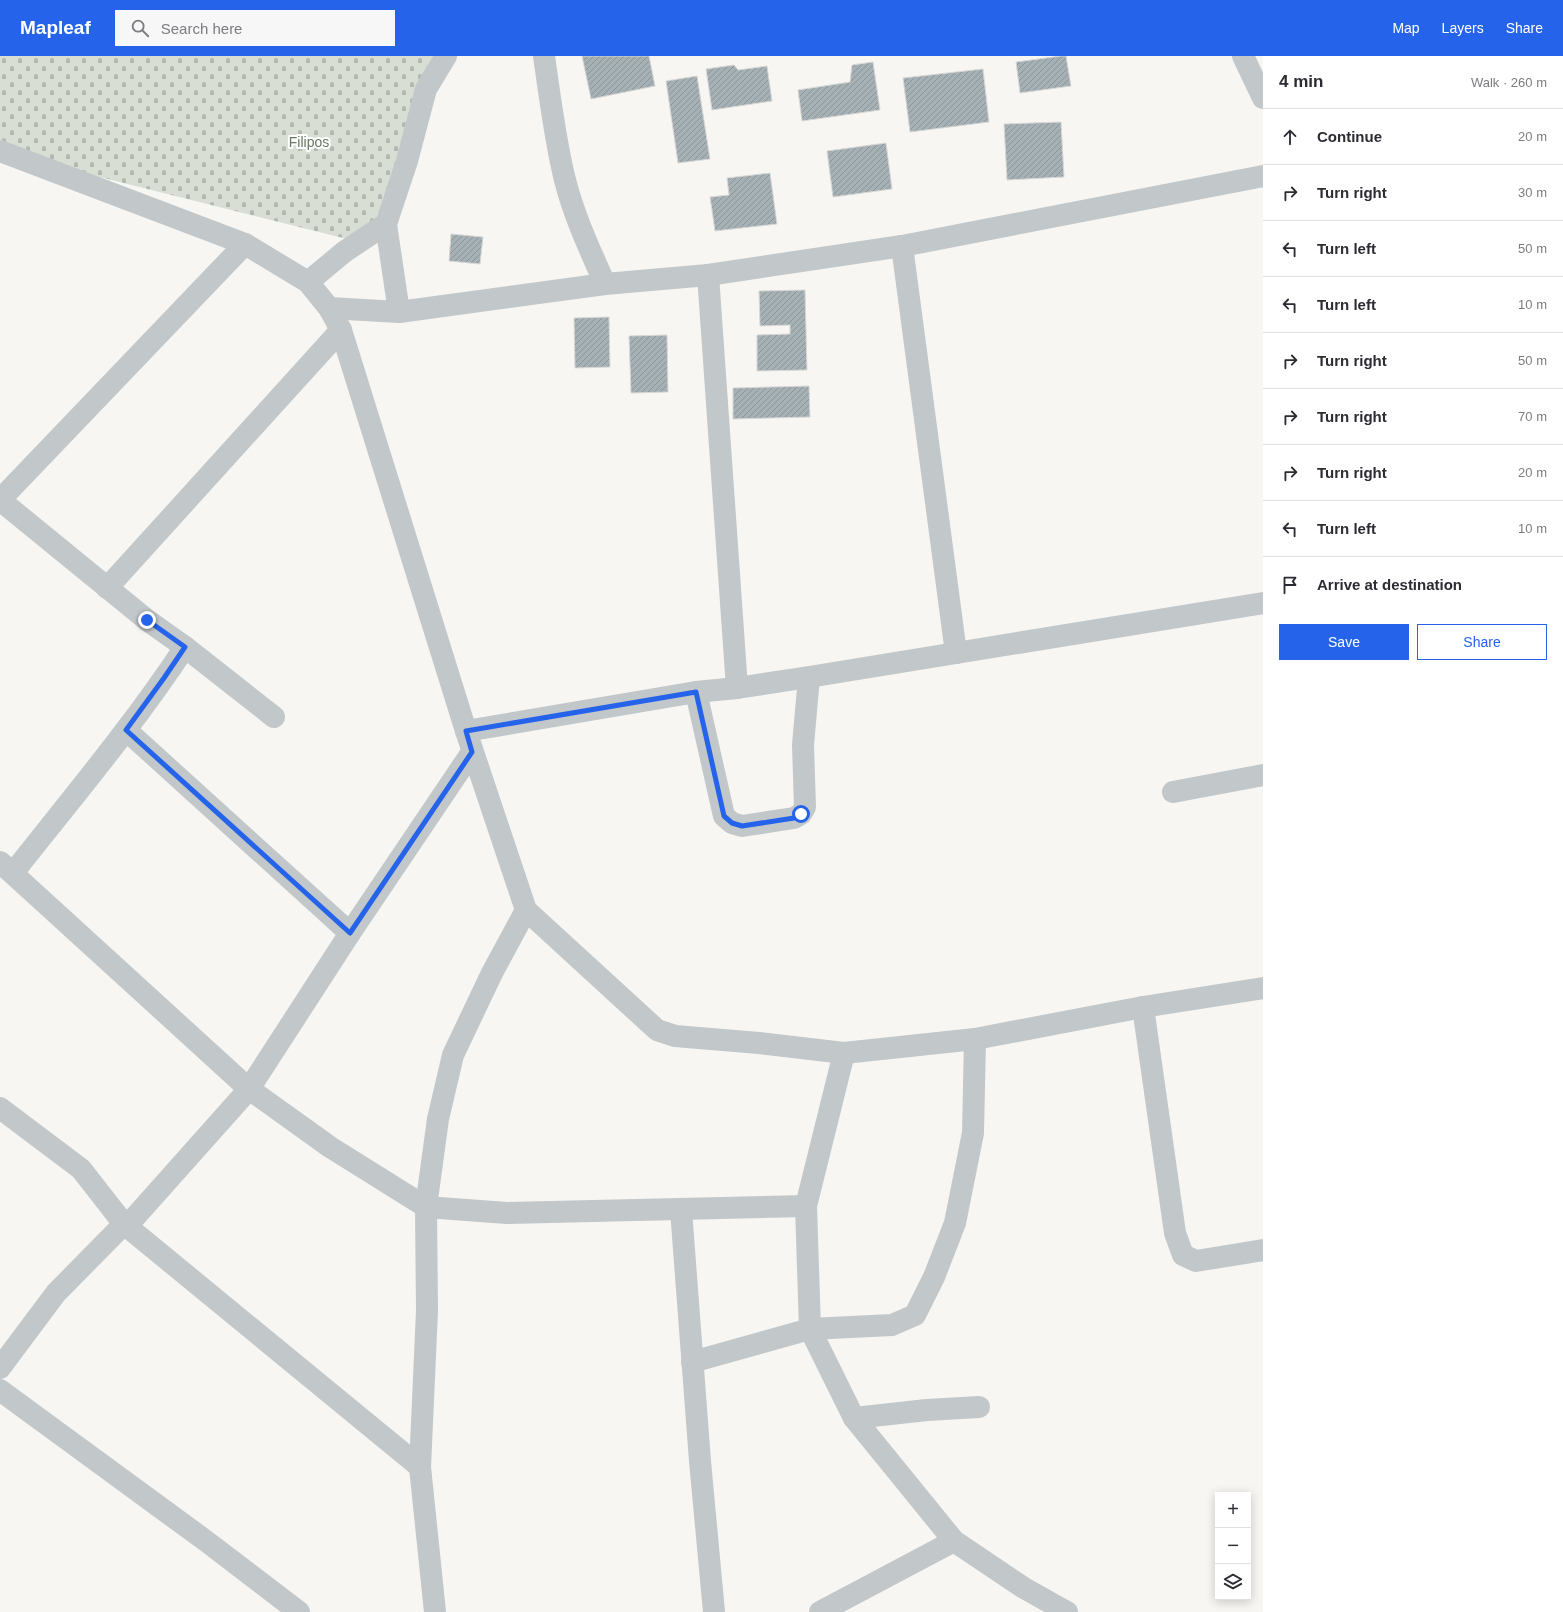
<!DOCTYPE html>
<html lang="en">
<head>
<meta charset="utf-8">
<style>
  :root { --surface:#fff; --page:#f7f7f7; --text:#2b2b33; --muted:#7c7c81; --line:#e1e1e2; --accent:#2563eb }
  body { margin:0; font-family:Helvetica,sans-serif; background:var(--page); color:var(--text) }
  .controls { position:absolute; right:12px; bottom:12px; display:grid; overflow:hidden; border-radius:0px; box-shadow:0 2px 10px #0003 }
  .controls button { width:36px; height:36px; display:grid; place-items:center; padding:0; border:0; border-bottom:1px solid var(--line); background:var(--surface); color:var(--text); font:20px sans-serif }
  .stop { position:absolute; width:12px; height:12px; margin:-9px; border:3px solid #2563eb; border-radius:50%; background:#fff }
  .stop.end { background:#2563eb; border-color:#fff; box-shadow:0 1px 4px #0008 }
  .list { margin:0; padding:0; list-style:none }
  h2 { display:flex; justify-content:space-between; align-items:center; height:52px; margin:0; padding:0 16px; font-size:17px }
  h2 small { font-size:13px; font-weight:400; color:var(--muted) }
  .list li { display:grid; grid-template-columns:26px 1fr auto; gap:12px; align-items:center; box-sizing:border-box; height:56px; padding:0 16px; border-top:1px solid var(--line) }
  .list b { display:block; font-size:15px; white-space:nowrap }
  .list em { font-size:13px; font-style:normal; color:var(--muted) }
  .actions { display:flex; gap:8px; padding:12px 16px }
  .actions a { flex:1; padding:9px 0; border:1px solid var(--accent); border-radius:0px; text-align:center; font-size:14px; color:var(--accent) }
  .actions .main { background:var(--accent); color:#fff }
  .icon { flex:none; width:22px; height:22px; fill:none; stroke:currentColor; stroke-width:2; stroke-linecap:round; stroke-linejoin:round }
  .map { position:relative; flex:none; width:1263px; height:1556px; overflow:hidden }
  header { display:flex; align-items:center; gap:24px; box-sizing:border-box; height:56px; padding:0 20px; background:var(--accent); color:#fff }
  header strong { font-size:19px }
  nav { display:flex; gap:22px; margin-inline-start:auto; font-size:14px }
  .search { width:280px; height:36px; background:var(--page); display:flex; align-items:center; gap:10px; box-sizing:border-box; padding:0 14px; border-radius:0px; color:var(--muted); font-size:15px }
  main { display:flex }
  aside { flex:1; background:var(--surface) }
  .map>svg:first-child { display:block }
  .cemetery { fill:url(#cemetery-stones) }
  .building { fill:url(#building-hatch); stroke:#d8d8d6 }
  .lines { fill:none; stroke-linecap:round; stroke-linejoin:round }
  .minor { stroke:#c2c7c9; stroke-width:22 }
  .route { stroke:#2563eb; stroke-width:5 }
  .labels { text-anchor:middle; stroke-width:4; stroke-linejoin:round; paint-order:stroke }
  .park-label { font-size:14px; fill:#677760; stroke:#fff }
</style>
</head>
<body>
<header>
<strong>Mapleaf</strong>
<div class="search"><svg class="icon" aria-label="search" viewBox="0 0 24 24"><circle cx="10" cy="10" r="6"/><path d="M15 15l6 6"/></svg>Search here</div>
<nav><a>Map</a><a>Layers</a><a>Share</a></nav>
</header>
<main>
<div class="map">
<svg width="1263" height="1556" viewBox="0 0 1263 1556">
  <defs>
    <pattern id="cemetery-stones" width="16" height="16" patternUnits="userSpaceOnUse"><rect width="16" height="16" fill="#d9ded4"/><path d="M2 7V4a2 2 0 0 1 4 0v3zM10 15v-3a2 2 0 0 1 4 0v3z" fill="#b3b9b1"/></pattern>
    <pattern id="building-hatch" width="6" height="6" patternUnits="userSpaceOnUse"><rect width="6" height="6" fill="#a6b1b5"/><path d="M-1 1l2-2M0 6l6-6M5 7l2-2" fill="none" stroke="#8b9598"/></pattern>
  </defs>
  <rect width="100%" height="100%" fill="#f7f6f3"/>
  <!-- cemetery -->
  <polygon class="cemetery" points="0,0 433,0 367,188 0,96"/>
  <!-- building -->
  <g class="building">
    <polygon points="582,0 649,0 655,30 591,43"/>
    <polygon points="1061,0 1066,0 1071,30 1020,37 1016,6"/>
    <polygon points="873,6 880,54 802,65 798,34 850,26 852,9"/>
    <polygon points="734,9 738,14 767,10 772,45 712,54 706,13"/>
    <polygon points="983,13 989,66 910,76 903,22"/>
    <polygon points="697,20 710,103 678,107 666,25"/>
    <polygon points="1061,66 1064,121 1007,124 1004,68"/>
    <polygon points="886,87 892,133 833,141 827,95"/>
    <polygon points="770,117 777,168 715,175 710,141 729,139 727,122"/>
    <polygon points="451,178 483,181 480,208 449,205"/>
    <polygon points="805,234 807,314 757,315 757,279 790,278 790,269 760,270 759,235"/>
    <polygon points="609,261 610,311 575,312 574,262"/>
    <polygon points="667,279 668,336 631,337 629,280"/>
    <polygon points="809,330 810,361 733,363 733,332"/>
  </g>
  <g class="lines">
    <!-- minor -->
    <g class="minor">
      <path d="M 544,0 C 550,41 555,84 565,124 C 574,160 590,194 605,228"/>
      <polyline points="1243,0 1263,42"/>
      <polyline points="0,95 245,188 308,226 329,252 341,274 466,675 696,636 737,632 809,621 1263,547"/>
      <polyline points="902,190 956,597"/>
      <polyline points="708,219 737,632"/>
      <polyline points="308,226 344,196 386,168"/>
      <polyline points="329,252 399,256 605,228 708,219 902,190 1263,120"/>
      <polyline points="399,256 386,168 407,105 426,33 446,0"/>
      <path d="M 0,444 L 147,564 L 185,591 C 133,670 72,742 13,817"/>
      <polyline points="0,444 245,188"/>
      <polyline points="107,532 341,274"/>
      <polyline points="185,591 274,661"/>
      <polyline points="696,636 724,760 732,767 742,770 794,762 801,758 805,751 803,689 809,621"/>
      <polyline points="126,674 350,877"/>
      <polyline points="466,675 526,854 657,974 675,980 759,987 844,997 975,983 1143,951 1263,932"/>
      <polyline points="1173,736 1263,719"/>
      <polyline points="0,806 249,1033 330,1091 426,1151 427,1255 420,1411 435,1556"/>
      <polyline points="526,854 492,917 453,999 438,1063 426,1151 507,1157 806,1150"/>
      <polyline points="1143,951 1175,1177 1183,1199 1196,1205 1263,1194"/>
      <polyline points="844,997 806,1150 810,1273 854,1362 954,1485 1024,1532 1067,1556"/>
      <polyline points="0,1052 81,1113 124,1168 420,1411"/>
      <polyline points="681,1154 700,1405 714,1556"/>
      <polyline points="692,1306 810,1273 892,1269 915,1259 934,1221 955,1167 973,1077 975,983"/>
      <polyline points="0,1312 56,1237 124,1168 135,1161 249,1033 350,877 472,696"/>
      <polyline points="0,1334 206,1485 299,1556"/>
      <polyline points="854,1362 927,1354 979,1351"/>
      <polyline points="820,1556 954,1485"/>
    </g>
  </g>
  <g class="lines">
    <!-- route -->
    <polyline class="route" points="147,564 185,591 164,622 126,674 350,877 472,696 466,675 696,636 724,760 732,767 742,770 794,762 801,758"/>
  </g>
  <g class="labels">
    <!-- park labels -->
    <g class="park-label">
      <text x="309" y="91">Filipos</text>
    </g>
  </g>
</svg>
<div class="controls">
<button>+</button>
<button>−</button>
<button><svg class="icon" aria-label="layers" viewBox="0 0 24 24"><path d="M12 4l9 5-9 5-9-5zM3 14l9 5 9-5"/></svg></button>
</div>
<div class="stop" style="left:801px;top:758px"></div>
<div class="stop end" style="left:147px;top:564px"></div>
</div>
<aside>
<h2>4 min<small>Walk · 260 m</small></h2>
<ul class="list">
<li><svg class="icon" aria-label="ahead" viewBox="0 0 24 24"><path d="M12 20V5M6 11l6-6 6 6"/></svg><div><b>Continue</b></div><em>20 m</em></li>
<li><svg class="icon" aria-label="right" viewBox="0 0 24 24"><path d="M7 20v-9h11M14 6l5 5-5 5"/></svg><div><b>Turn right</b></div><em>30 m</em></li>
<li><svg class="icon" aria-label="left" viewBox="0 0 24 24"><path d="M17 20v-9H6M10 6l-5 5 5 5"/></svg><div><b>Turn left</b></div><em>50 m</em></li>
<li><svg class="icon" aria-label="left" viewBox="0 0 24 24"><path d="M17 20v-9H6M10 6l-5 5 5 5"/></svg><div><b>Turn left</b></div><em>10 m</em></li>
<li><svg class="icon" aria-label="right" viewBox="0 0 24 24"><path d="M7 20v-9h11M14 6l5 5-5 5"/></svg><div><b>Turn right</b></div><em>50 m</em></li>
<li><svg class="icon" aria-label="right" viewBox="0 0 24 24"><path d="M7 20v-9h11M14 6l5 5-5 5"/></svg><div><b>Turn right</b></div><em>70 m</em></li>
<li><svg class="icon" aria-label="right" viewBox="0 0 24 24"><path d="M7 20v-9h11M14 6l5 5-5 5"/></svg><div><b>Turn right</b></div><em>20 m</em></li>
<li><svg class="icon" aria-label="left" viewBox="0 0 24 24"><path d="M17 20v-9H6M10 6l-5 5 5 5"/></svg><div><b>Turn left</b></div><em>10 m</em></li>
<li><svg class="icon" aria-label="arrive" viewBox="0 0 24 24"><path d="M6 21V4h12l-3 4 3 4H6"/></svg><div><b>Arrive at destination</b></div></li>
</ul>
<div class="actions"><a class="main">Save</a><a>Share</a></div>
</aside>
</main>
</body>
</html>
